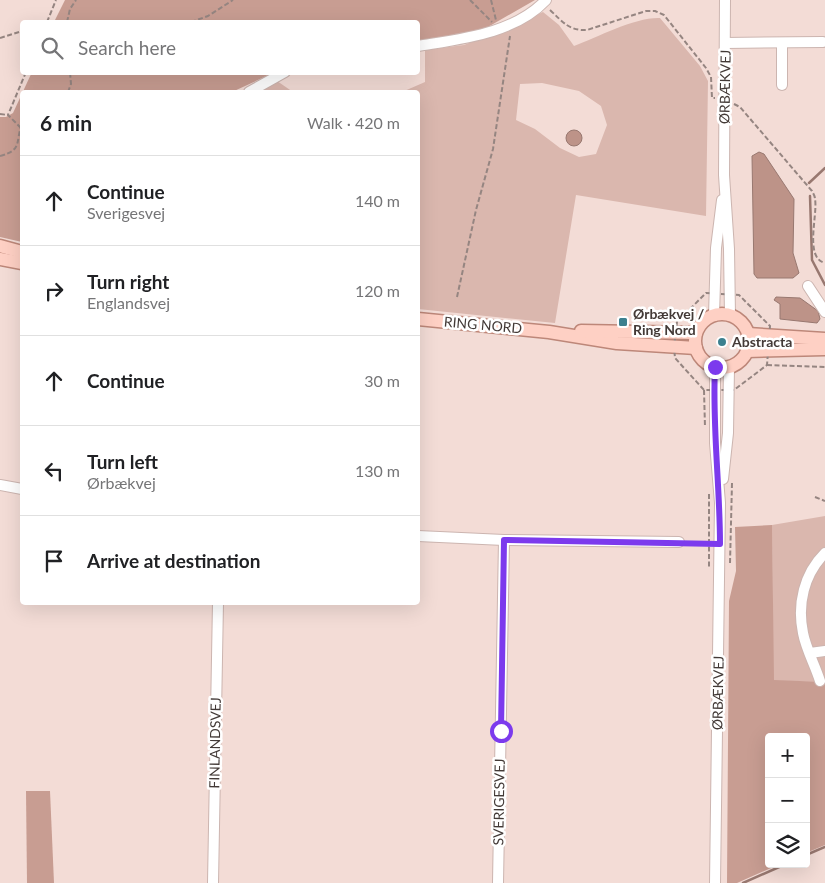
<!DOCTYPE html>
<html lang="en">
<head>
<meta charset="utf-8">
<style>
  :root { --surface:#fff; --page:#f2f2f2; --text:#202124; --muted:#757577; --line:#e0e0e0 }
  body { margin:0; font-family:Lato,sans-serif; background:var(--page); color:var(--text) }
  .controls { position:absolute; right:15px; bottom:15px; display:grid; overflow:hidden; border-radius:5px; box-shadow:0 5px 20px #0002 }
  .controls button { width:45px; height:45px; display:grid; place-items:center; padding:0; border:0; border-bottom:1px solid var(--line); background:var(--surface); color:var(--text); font:25px sans-serif }
  .stop { position:absolute; width:15px; height:15px; margin:-11px; border:4px solid #7c3aed; border-radius:50%; background:#fff }
  .stop.end { background:#7c3aed; border-color:#fff; box-shadow:0 1px 5px #0008 }
  .list { margin:0; padding:0; list-style:none }
  h2 { display:flex; justify-content:space-between; align-items:center; height:65px; margin:0; padding:0 20px; font-size:21px }
  h2 small { font-size:16px; font-weight:400; color:var(--muted) }
  .list li { display:grid; grid-template-columns:32px 1fr auto; gap:15px; align-items:center; box-sizing:border-box; height:90px; padding:0 20px; border-top:1px solid var(--line) }
  .list b { display:block; font-size:19px; white-space:nowrap }
  .list p { margin:0; font-size:16px; white-space:nowrap; color:var(--muted) }
  .list em { font-size:16px; font-style:normal; color:var(--muted) }
  .icon { flex:none; width:28px; height:28px; fill:none; stroke:currentColor; stroke-width:2; stroke-linecap:round; stroke-linejoin:round }
  .map { position:relative; flex:none; width:825px; height:883px; overflow:hidden }
  .search { position:absolute; background:var(--surface); box-shadow:0 5px 20px #0002; left:20px; top:20px; width:400px; height:55px; display:flex; align-items:center; gap:12px; box-sizing:border-box; padding:0 18px; border-radius:5px; color:var(--muted); font-size:19px }
  .panel { position:absolute; background:var(--surface); box-shadow:0 5px 20px #0002; left:20px; top:90px; width:400px; height:515px; border-radius:5px }
  .map>svg:first-child { display:block }
  .green { fill:#dab7ae; fill-rule:evenodd }
  .forest { fill:#c89d92 }
  .water { fill:#bd9388; stroke:#987870 }
  .lines { fill:none; stroke-linecap:round; stroke-linejoin:round }
  .stream { stroke:#987870; stroke-width:2.5 }
  .minor-casing { stroke:#ccb5b0; stroke-width:12 }
  .major-casing { stroke:#bd8779; stroke-width:15 }
  .path { stroke:#958581; stroke-width:2; stroke-dasharray:5 2.5; stroke-linecap:butt }
  .minor { stroke:#fff; stroke-width:10 }
  .major { stroke:#fed0c4; stroke-width:12 }
  .route { stroke:#7c3aed; stroke-width:6 }
  .poi-dot { fill:#3c808f; stroke:#fff; stroke-width:2 }
  .labels { text-anchor:middle; stroke-width:5; stroke-linejoin:round; paint-order:stroke }
  .street-label { font-size:14px; fill:#433a37; stroke:#fff }
  .poi-label { font-size:14px; font-weight:bold; fill:#433a37; stroke:#fff; text-anchor:start }
</style>
</head>
<body>
<div class="map">
<svg width="825" height="883" viewBox="0 0 825 883">
  <rect width="100%" height="100%" fill="#f3dcd6"/>
  <!-- green -->
  <g class="green">
    <path d="M 543,12 L 559,25 L 574,46 C 598,37 635,17 660,18 L 700,66 L 708,81 L 706,216 L 576,195 L 555,323 L 418,309 L 418,92 L 402,92 L 425,82 L 425,50 L 464,45 L 530,18 ZM 542,83 L 579,91 L 601,106 L 607,125 L 596,154 L 579,157 L 560,148 L 535,129 L 516,120 L 520,84 Z"/>
    <polygon points="277,81 293,92 258,92"/>
    <polygon points="825,516 825,682 773,681 772,525"/>
  </g>
  <!-- forest -->
  <g class="forest">
    <polygon points="65,0 535,0 481,31 418,41 418,22 54,22"/>
    <polygon points="32,72 273,72 273,73 232,92 22,92 22,242 0,237 0,117 6,117 13,113"/>
    <polygon points="772,525 774,680 825,682 825,845 806,853 806,737 769,737 769,864 780,864 737,883 727,883 729,601 736,571 735,527"/>
    <polygon points="26,791 50,791 54,883 27,883"/>
  </g>
  <!-- water -->
  <g class="water">
    <circle cx="574" cy="138" r="8"/>
    <polygon points="759,152 764,154 794,199 793,253 799,273 793,278 757,278 754,274 752,156"/>
    <polygon points="776,297 800,298 818,311 820,319 817,323 780,319 780,304 774,300"/>
  </g>
  <g class="lines">
    <!-- stream -->
    <g class="stream">
      <polyline points="809,183 825,168"/>
      <polyline points="810,196 812,260 825,285"/>
      <polyline points="806,855 825,847"/>
      <polyline points="743,883 786,864"/>
    </g>
    <!-- minor casing -->
    <g class="minor-casing">
      <g id="minor">
        <polyline points="725,0 724,175 729,249 730,316"/>
        <polyline points="725,43 823,42"/>
        <polyline points="782,43 782,85"/>
        <path d="M 418,46 C 460,39 514,34 546,0"/>
        <polyline points="249,92 285,72"/>
        <polyline points="808,286 825,312"/>
        <polyline points="714,316 716,248 722,200"/>
        <polyline points="715,367 715,443 720,503 715,883"/>
        <polyline points="723,479 728,433 729,367"/>
        <polyline points="0,485 22,489"/>
        <polyline points="418,536 504,540 679,542"/>
        <polyline points="810,653 825,651"/>
        <path d="M 820,681 C 815,665 806,649 803,633 C 797,604 804,574 825,553"/>
        <polyline points="213,883 218,602"/>
        <polyline points="498,883 504,540"/>
      </g>
    </g>
    <!-- major casing -->
    <g class="major-casing">
      <g id="major">
        <polyline points="0,246 22,252"/>
        <polyline points="0,259 22,263"/>
        <circle cx="722" cy="341" r="27"/>
        <polyline points="418,319 549,332 617,343 696,348"/>
        <polyline points="581,331 696,333"/>
        <polyline points="748,334 825,339"/>
        <polyline points="747,351 825,349"/>
      </g>
    </g>
    <!-- path -->
    <g class="path">
      <polyline points="470,0 492,22"/>
      <polyline points="491,0 496,20"/>
      <path d="M 550,10 C 563,22 569,31 587,30 L 646,11 L 655,11 L 664,15 L 706,68 L 711,77 L 712,98 L 715,98"/>
      <polyline points="47,22 56,0"/>
      <polyline points="67,22 70,9 76,0"/>
      <polyline points="191,22 208,16 233,0"/>
      <polyline points="0,38 22,31"/>
      <polyline points="68,92 71,84 70,72"/>
      <path d="M 734,104 L 740,107 L 812,191 C 813,193 815,196 815,199 C 818,215 804,258 825,263"/>
      <polyline points="0,114 8,115"/>
      <polyline points="21,128 8,115 26,72"/>
      <path d="M 0,156 C 23,150 15,142 22,124"/>
      <polygon points="706,293 739,295 770,326 767,365 734,390 704,390 675,358 674,347 677,322"/>
      <polyline points="457,297 476,210 493,149 510,36"/>
      <polyline points="767,365 825,367"/>
      <polyline points="704,390 705,427"/>
      <polyline points="709,494 709,567"/>
      <polyline points="815,497 825,501"/>
      <polyline points="688,544 708,544"/>
      <polyline points="730,563 732,483"/>
    </g>
    <!-- minor -->
    <use href="#minor" class="minor"/>
    <!-- major -->
    <use href="#major" class="major"/>
  </g>
  <g class="lines">
    <!-- route -->
    <path class="route" d="M 501,731 L 504,540 L 720,544 C 720,485 712,426 715,367"/>
  </g>
  <!-- markers -->
  <g class="poi-dot">
    <rect x="618" y="317" width="10" height="10" rx="2.5"/>
    <circle cx="722" cy="342" r="5"/>
  </g>
  <g class="labels">
    <!-- street labels -->
    <g class="street-label">
      <text transform="translate(725 87) rotate(-89)" y="5">ØRBÆKVEJ</text>
      <text transform="translate(483 325) rotate(5)" y="5">RING NORD</text>
      <text transform="translate(718 693) rotate(-89)" y="5">ØRBÆKVEJ</text>
      <text transform="translate(215 743) rotate(-89)" y="5">FINLANDSVEJ</text>
      <text transform="translate(499 802) rotate(-89)" y="5">SVERIGESVEJ</text>
    </g>
    <!-- poi labels -->
    <g class="poi-label">
      <text x="633" y="319">Ørbækvej /<tspan x="633" dy="16">Ring Nord</tspan></text>
      <text x="732" y="347">Abstracta</text>
    </g>
  </g>
</svg>
<div class="controls">
<button>+</button>
<button>−</button>
<button><svg class="icon" aria-label="layers" viewBox="0 0 24 24"><path d="M12 4l9 5-9 5-9-5zM3 14l9 5 9-5"/></svg></button>
</div>
<div class="stop" style="left:501px;top:731px"></div>
<div class="stop end" style="left:715px;top:367px"></div>
<div class="search"><svg class="icon" aria-label="search" viewBox="0 0 24 24"><circle cx="10" cy="10" r="6"/><path d="M15 15l6 6"/></svg>Search here</div>
<section class="panel">
<h2>6 min<small>Walk · 420 m</small></h2>
<ul class="list">
<li><svg class="icon" aria-label="ahead" viewBox="0 0 24 24"><path d="M12 20V5M6 11l6-6 6 6"/></svg><div><b>Continue</b><p>Sverigesvej</p></div><em>140 m</em></li>
<li><svg class="icon" aria-label="right" viewBox="0 0 24 24"><path d="M7 20v-9h11M14 6l5 5-5 5"/></svg><div><b>Turn right</b><p>Englandsvej</p></div><em>120 m</em></li>
<li><svg class="icon" aria-label="ahead" viewBox="0 0 24 24"><path d="M12 20V5M6 11l6-6 6 6"/></svg><div><b>Continue</b></div><em>30 m</em></li>
<li><svg class="icon" aria-label="left" viewBox="0 0 24 24"><path d="M17 20v-9H6M10 6l-5 5 5 5"/></svg><div><b>Turn left</b><p>Ørbækvej</p></div><em>130 m</em></li>
<li><svg class="icon" aria-label="arrive" viewBox="0 0 24 24"><path d="M6 21V4h12l-3 4 3 4H6"/></svg><div><b>Arrive at destination</b></div></li>
</ul>
</section>
</div>
</body>
</html>
